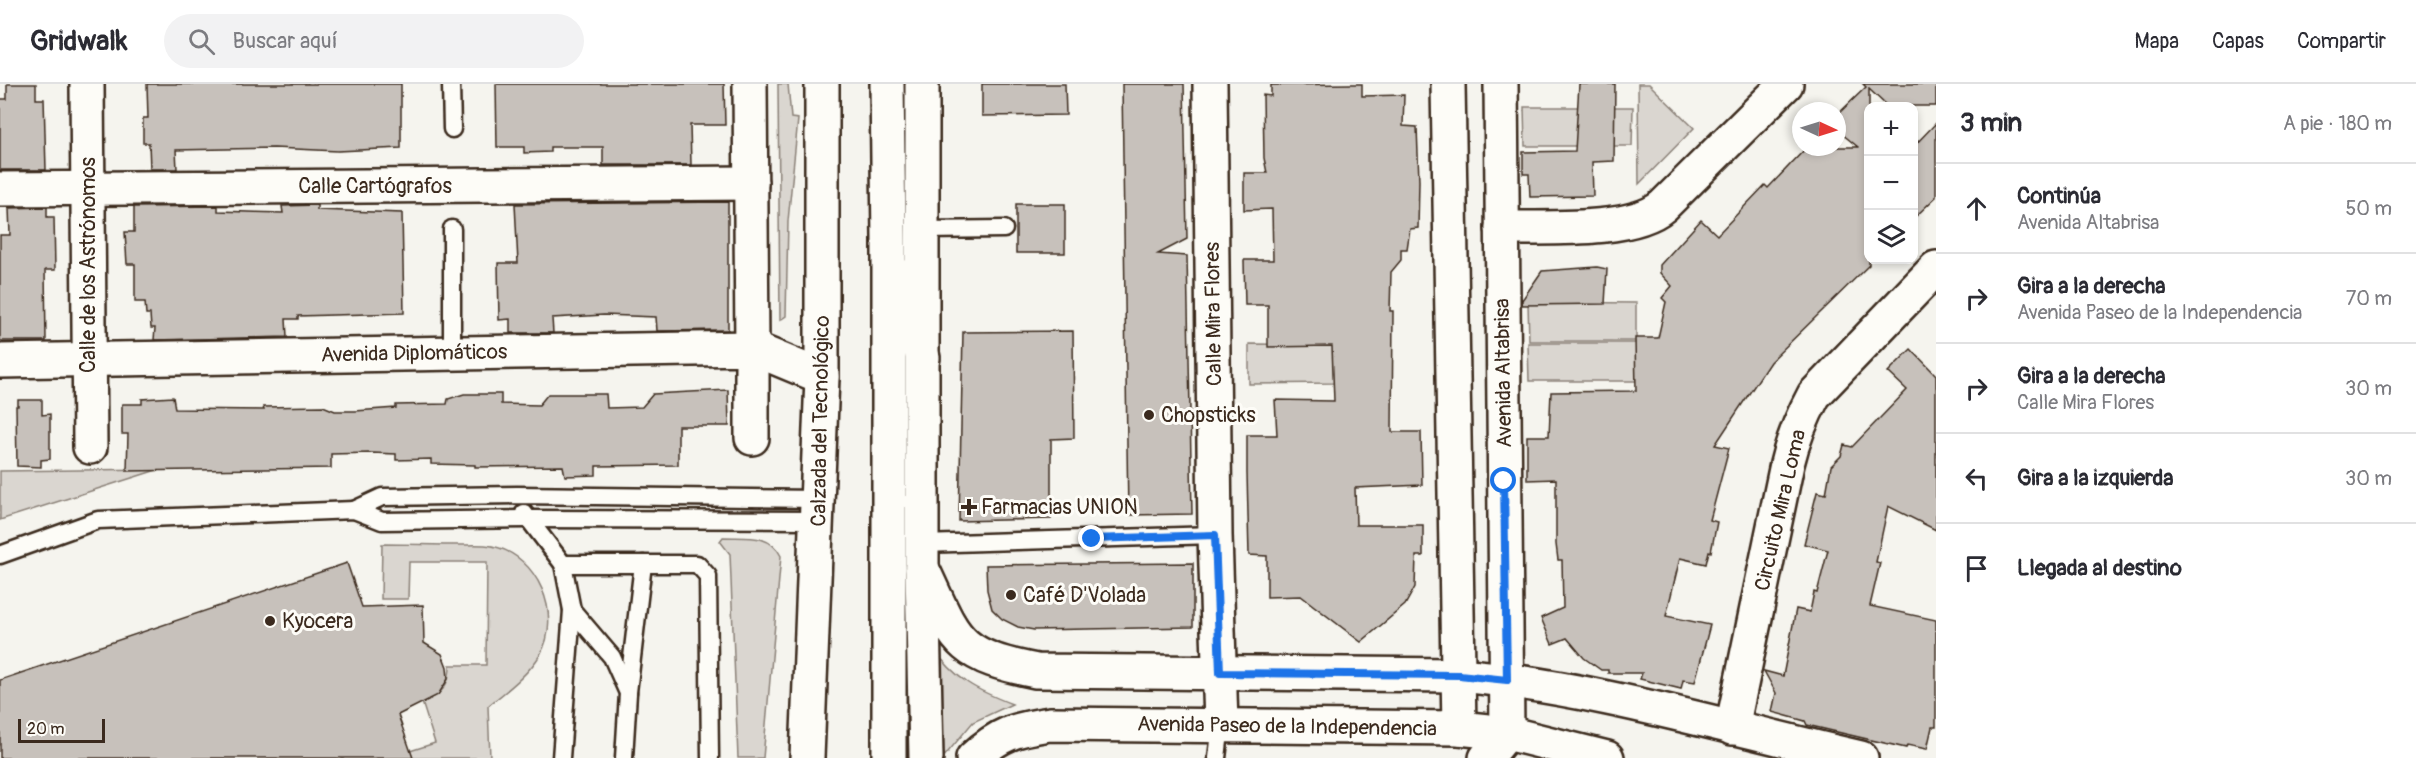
<!DOCTYPE html>
<html lang="es">
<head>
<meta charset="utf-8">
<style>
  :root { --surface:#fff; --page:#f2f2f3; --text:#2b2b33; --muted:#7c7c81; --line:#e1e1e2 }
  body { margin:0; font-family:Pangolin,sans-serif; background:var(--page); color:var(--text) }
  .controls { position:absolute; right:18px; top:18px; display:grid; overflow:hidden; border-radius:12px; box-shadow:0 3px 9px #0003 }
  .controls button { width:54px; height:54px; display:grid; place-items:center; padding:0; border:0; border-bottom:2px solid var(--line); background:var(--surface); color:var(--text); font:30px sans-serif }
  .compass { position:absolute; left:1792px; top:18px; width:54px; height:54px; border-radius:50%; background:var(--surface); box-shadow:0 3px 9px #0003; rotate:94deg }
  .scale { position:absolute; left:18px; bottom:15px; width:87px; box-sizing:border-box; padding-left:6px; border:3px solid #3b2a1e; border-top:0; font-size:16px; line-height:21px; white-space:nowrap; color:#3b2a1e; -webkit-text-stroke:4px #fdfcf7; paint-order:stroke }
  .stop { position:absolute; width:18px; height:18px; margin:-14px; border:4px solid #1a73e8; border-radius:50%; background:#fff }
  .stop.end { background:#1a73e8; border-color:#fff; box-shadow:0 2px 6px #0008 }
  .list { margin:0; padding:0; list-style:none }
  h2 { display:flex; justify-content:space-between; align-items:center; height:78px; margin:0; padding:0 24px; font-size:26px }
  h2 small { font-size:20px; font-weight:400; color:var(--muted) }
  .list li { display:grid; grid-template-columns:39px 1fr auto; gap:18px; align-items:center; box-sizing:border-box; height:90px; padding:0 24px; border-top:2px solid var(--line) }
  .list b { display:block; font-size:22px; white-space:nowrap }
  .list p { margin:0; font-size:20px; white-space:nowrap; color:var(--muted) }
  .list em { font-size:20px; font-style:normal; color:var(--muted) }
  .icon { flex:none; width:33px; height:33px; fill:none; stroke:currentColor; stroke-width:2; stroke-linecap:round; stroke-linejoin:round }
  .map { position:relative; flex:none; width:1936px; height:674px; overflow:hidden }
  header { display:flex; align-items:center; gap:36px; box-sizing:border-box; height:84px; padding:0 30px; background:var(--surface); border-bottom:2px solid var(--line) }
  header strong { font-size:28px }
  nav { display:flex; gap:33px; margin-inline-start:auto; font-size:21px }
  .search { width:420px; height:54px; background:var(--page); display:flex; align-items:center; gap:15px; box-sizing:border-box; padding:0 21px; border-radius:33px; color:var(--muted); font-size:22px }
  main { display:flex }
  aside { flex:1; background:var(--surface) }
  .map>svg:first-child { display:block }
  .green { fill:#dad6d0; stroke:#8a8077; stroke-width:1.5 }
  .building { fill:#c7c1bb; stroke:#3b2a1e; stroke-width:1.5 }
  .lines { fill:none; stroke-linecap:round; stroke-linejoin:round }
  .service-casing { stroke:#3b2a1e; stroke-width:21 }
  .minor-casing { stroke:#3b2a1e; stroke-width:38 }
  .tertiary-casing { stroke:#3b2a1e; stroke-width:38 }
  .primary-casing { stroke:#3b2a1e; stroke-width:38 }
  .service { stroke:#fdfcf7; stroke-width:16 }
  .minor { stroke:#fdfcf7; stroke-width:33 }
  .tertiary { stroke:#fdfcf7; stroke-width:33 }
  .primary { stroke:#fdfcf7; stroke-width:33 }
  .route { stroke:#1a73e8; stroke-width:8 }
  .poi-dot { fill:#3b2a1e; stroke:#fdfcf7; stroke-width:2 }
  .labels { text-anchor:middle; stroke-width:6; stroke-linejoin:round; paint-order:stroke }
  .street-label { font-size:21px; fill:#3b2a1e; stroke:#fdfcf7 }
  .poi-label { font-size:21px; fill:#3b2a1e; stroke:#fdfcf7; text-anchor:start }
</style>
</head>
<body>
<header>
<strong>Gridwalk</strong>
<div class="search"><svg class="icon" aria-label="search" viewBox="0 0 24 24"><circle cx="10" cy="10" r="6"/><path d="M15 15l6 6"/></svg>Buscar aquí</div>
<nav><a>Mapa</a><a>Capas</a><a>Compartir</a></nav>
</header>
<main>
<div class="map">
<svg width="1936" height="674" viewBox="0 0 1936 674">
  <rect width="100%" height="100%" fill="#f5f4ee"/>
  <filter id="ink" filterUnits="userSpaceOnUse"><feTurbulence type="fractalNoise" baseFrequency=".0167" numOctaves="2"/><feDisplacementMap in="SourceGraphic" scale="12" xChannelSelector="R" yChannelSelector="G"/><feConvolveMatrix kernelMatrix="1 2 1 2 8 2 1 2 1" color-interpolation-filters="sRGB"/></filter>
  <g filter="url(#ink)">
    <!-- green -->
    <g class="green">
      <polygon points="778,0 788,0 791,34 798,35 788,137 786,232 780,236"/>
      <polygon points="1638,0 1649,0 1694,44 1639,100"/>
      <polygon points="1524,23 1633,23 1632,62 1525,62"/>
      <polygon points="1528,218 1636,219 1636,257 1529,257"/>
      <polygon points="1528,259 1637,259 1636,297 1529,297"/>
      <polygon points="1249,260 1334,261 1335,299 1249,300"/>
      <polygon points="160,385 0,436 0,387"/>
      <path d="M 723,453 C 746,454 770,449 781,472 L 763,674 L 738,674 L 730,470 L 720,457 Z"/>
      <path d="M 382,460 C 408,460 434,461 460,461 C 470,461 482,460 492,462 C 538,471 563,531 540,571 C 527,592 506,607 488,622 L 490,674 L 413,674 L 410,667 L 435,659 L 422,618 C 441,612 450,601 450,581 L 486,581 L 487,478 L 409,478 L 408,515 L 381,515 Z"/>
      <path d="M 933,564 C 956,596 976,606 1012,620 L 973,638 L 943,674 L 935,674 Z"/>
    </g>
    <!-- building -->
    <g class="building">
      <polygon points="7,0 36,0 36,15 44,15 46,86 0,86 0,15 7,15"/>
      <polygon points="147,0 401,0 401,64 338,67 274,64 176,66 177,85 150,85 149,59 143,59 143,34 148,34"/>
      <polygon points="496,0 724,0 725,41 690,41 691,81 603,81 603,63 550,63 550,68 524,69 524,63 497,63"/>
      <polygon points="982,0 1065,0 1066,31 982,32"/>
      <polygon points="1122,0 1184,0 1187,155 1158,170 1187,172 1192,430 1128,431"/>
      <polygon points="1351,0 1362,0 1362,12 1404,11 1403,42 1417,43 1419,97 1418,144 1410,145 1407,165 1401,165 1401,176 1391,188 1390,227 1393,227 1392,348 1421,348 1422,401 1355,404 1356,441 1423,441 1423,472 1416,472 1415,503 1405,521 1361,558 1301,512 1267,513 1267,472 1249,471 1247,389 1247,351 1277,351 1275,316 1334,317 1332,262 1268,263 1268,221 1245,221 1244,176 1273,176 1272,125 1244,126 1244,89 1267,89 1264,74 1263,11 1271,12 1271,1"/>
      <polygon points="1579,0 1615,0 1614,77 1592,78 1593,112 1530,113 1529,90 1523,90 1523,68 1575,67"/>
      <polygon points="1863,0 1936,0 1936,22 1887,22 1869,5 1869,181 1770,278 1715,361 1729,364 1710,436 1717,438 1711,468 1709,467 1706,480 1680,474 1666,532 1710,541 1695,598 1683,596 1681,605 1640,595 1642,589 1608,589 1608,586 1601,586 1584,574 1567,554 1552,560 1541,534 1563,524 1562,476 1558,476 1556,460 1556,395 1527,396 1527,352 1549,352 1551,308 1636,307 1635,254 1658,254 1666,218 1662,214 1672,202 1660,189 1660,181 1701,136 1717,151 1765,101 1768,104 1807,63 1858,63 1837,46 1837,31 1866,3"/>
      <polygon points="1936,39 1936,113 1914,134 1914,62"/>
      <polygon points="728,118 728,246 657,247 656,233 604,231 552,234 553,249 510,249 510,235 499,236 498,179 518,179 515,120"/>
      <rect x="1016" y="120" width="49" height="49"/>
      <polygon points="317,121 317,126 402,129 404,229 298,232 298,235 286,235 287,253 154,256 155,244 151,244 150,230 146,230 145,218 135,218 135,180 127,180 125,148 134,148 134,123 218,122 218,127 283,129 282,122"/>
      <polygon points="47,123 47,133 54,133 55,186 45,186 46,257 0,257 0,151 10,151 9,124"/>
      <polygon points="1597,183 1607,185 1605,220 1522,221 1522,216 1542,187"/>
      <polygon points="1073,247 1074,354 1051,355 1051,435 959,437 963,248"/>
      <polygon points="1911,265 1936,291 1936,446 1888,422 1876,478 1880,479 1870,522 1936,536 1936,643 1932,643 1927,665 1907,661 1906,664 1807,641 1805,637 1772,628 1776,609 1764,587 1783,592 1796,525 1810,528 1814,508 1817,509 1828,466 1804,460 1817,408 1826,410 1831,382 1841,372 1844,361 1852,363 1907,306 1888,288"/>
      <polygon points="728,306 729,342 678,342 678,381 596,382 596,391 565,392 563,382 475,383 475,381 431,380 431,375 396,376 396,370 372,369 331,370 331,384 127,387 128,350 122,350 122,320 142,320 142,315 173,313 175,325 264,326 263,323 323,322 335,327 355,327 396,324 396,321 447,320 448,315 464,310 501,310 501,320 539,321 548,310 606,310 607,324 642,323 653,310"/>
      <polygon points="18,316 42,316 42,331 50,330 50,375 41,376 41,383 17,382 16,322 18,322"/>
      <polygon points="347,479 362,523 423,521 424,559 442,570 447,583 448,595 438,611 398,631 413,674 0,674 0,596"/>
      <polygon points="1193,479 1193,543 1034,546 1018,543 1002,535 992,525 987,506 986,481"/>
    </g>
    <g class="lines">
      <!-- service casing -->
      <g class="service-casing">
        <g id="service">
          <polyline points="451,0 452,45"/>
          <polyline points="452,145 452,268"/>
          <polyline points="923,146 1004,145"/>
          <polyline points="354,426 382,413 517,411 819,415"/>
          <polyline points="524,429 563,480 572,526 561,674"/>
          <polyline points="923,460 1215,451"/>
          <polyline points="0,471 98,436 354,426 382,437 527,435 818,436"/>
          <polyline points="563,480 697,480 708,492 710,674"/>
          <polyline points="572,526 612,573 628,609 624,674"/>
          <polyline points="628,608 643,480"/>
          <polyline points="1217,674 1221,640"/>
        </g>
      </g>
      <!-- minor casing -->
      <g class="minor-casing">
        <g id="minor">
          <polyline points="87,0 90,363"/>
          <polyline points="1210,0 1215,451 1221,640"/>
          <polyline points="0,105 751,99"/>
          <path d="M 1502,144 C 1544,143 1632,149 1663,122 L 1786,0"/>
          <polyline points="0,277 752,264 752,354"/>
          <path d="M 1732,644 L 1787,380 C 1793,355 1802,333 1814,311 L 1936,184"/>
          <polyline points="1486,674 1507,649"/>
        </g>
      </g>
      <!-- tertiary casing -->
      <g class="tertiary-casing">
        <g id="tertiary">
          <polyline points="750,0 752,264 822,293"/>
          <polyline points="922,0 922,484 926,674"/>
          <polyline points="1448,0 1459,644"/>
          <polyline points="1501,0 1507,649"/>
          <path d="M 922,484 C 956,556 954,571 1036,587 L 1459,591 C 1595,603 1728,644 1861,674"/>
          <path d="M 973,674 C 999,650 1015,645 1050,640 L 1459,644 L 1507,649 L 1607,674"/>
        </g>
      </g>
      <!-- primary casing -->
      <g class="primary-casing">
        <g id="primary">
          <polyline points="887,0 889,154 889,674"/>
          <polyline points="900,192 923,274"/>
          <polyline points="807,674 822,293 822,0"/>
        </g>
      </g>
      <!-- service -->
      <use href="#service" class="service"/>
      <!-- minor -->
      <use href="#minor" class="minor"/>
      <!-- tertiary -->
      <use href="#tertiary" class="tertiary"/>
      <!-- primary -->
      <use href="#primary" class="primary"/>
    </g>
  </g>
  <g class="lines" filter="url(#ink)">
    <!-- route -->
    <polyline class="route" points="1092,455 1215,451 1220,589 1459,591 1507,596 1504,397"/>
  </g>
  <!-- markers -->
  <g class="poi-dot">
    <circle cx="1149" cy="331" r="6"/>
    <path d="M966 414h6v6h6v6h-6v6h-6v-6h-6v-6h6z"/>
    <circle cx="1011" cy="511" r="6"/>
    <circle cx="270" cy="537" r="6"/>
  </g>
  <g class="labels">
    <!-- street labels -->
    <g class="street-label">
      <text x="375" y="109">Calle Cartógrafos</text>
      <text transform="translate(88 181) rotate(-90)" y="7">Calle de los Astrónomos</text>
      <text transform="translate(1213 230) rotate(-91)" y="7">Calle Mira Flores</text>
      <text transform="translate(414 269) rotate(-1)" y="7">Avenida Diplomáticos</text>
      <text transform="translate(1503 289) rotate(-91)" y="7">Avenida Altabrisa</text>
      <text transform="translate(820 337) rotate(-89)" y="7">Calzada del Tecnológico</text>
      <text transform="translate(1780 426) rotate(-77)" y="7">Circuito Mira Loma</text>
      <text transform="translate(1287 642) rotate(1)" y="7">Avenida Paseo de la Independencia</text>
    </g>
    <!-- poi labels -->
    <g class="poi-label">
      <text x="1161" y="338">Chopsticks</text>
      <text x="981" y="430">Farmacias UNION</text>
      <text x="1023" y="518">Café D'Volada</text>
      <text x="282" y="544">Kyocera</text>
    </g>
  </g>
</svg>
<div class="controls">
<button>+</button>
<button>−</button>
<button><svg class="icon" aria-label="layers" viewBox="0 0 24 24"><path d="M12 4l9 5-9 5-9-5zM3 14l9 5 9-5"/></svg></button>
</div>
<svg class="compass" viewBox="-18 -18 36 36"><path d="M0-13l5 13h-10z" fill="#e53935"/><path d="M0 13l5-13h-10z" fill="#7c7c81"/></svg>
<div class="scale">20 m</div>
<div class="stop" style="left:1504px;top:397px"></div>
<div class="stop end" style="left:1092px;top:455px"></div>
</div>
<aside>
<h2>3 min<small>A pie · 180 m</small></h2>
<ul class="list">
<li><svg class="icon" aria-label="ahead" viewBox="0 0 24 24"><path d="M12 20V5M6 11l6-6 6 6"/></svg><div><b>Continúa</b><p>Avenida Altabrisa</p></div><em>50 m</em></li>
<li><svg class="icon" aria-label="right" viewBox="0 0 24 24"><path d="M7 20v-9h11M14 6l5 5-5 5"/></svg><div><b>Gira a la derecha</b><p>Avenida Paseo de la Independencia</p></div><em>70 m</em></li>
<li><svg class="icon" aria-label="right" viewBox="0 0 24 24"><path d="M7 20v-9h11M14 6l5 5-5 5"/></svg><div><b>Gira a la derecha</b><p>Calle Mira Flores</p></div><em>30 m</em></li>
<li><svg class="icon" aria-label="left" viewBox="0 0 24 24"><path d="M17 20v-9H6M10 6l-5 5 5 5"/></svg><div><b>Gira a la izquierda</b></div><em>30 m</em></li>
<li><svg class="icon" aria-label="arrive" viewBox="0 0 24 24"><path d="M6 21V4h12l-3 4 3 4H6"/></svg><div><b>Llegada al destino</b></div></li>
</ul>
</aside>
</main>
</body>
</html>
